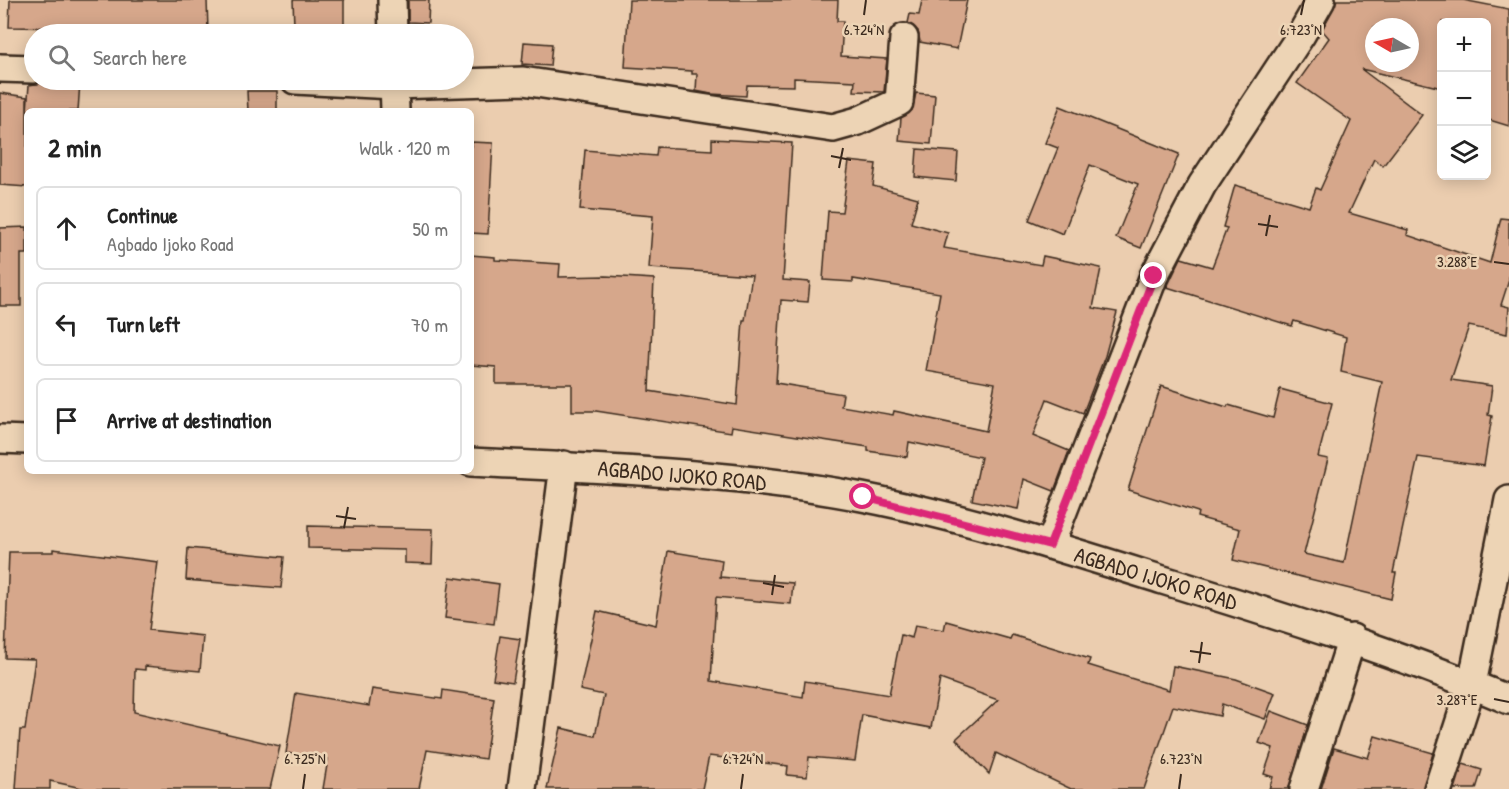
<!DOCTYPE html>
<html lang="en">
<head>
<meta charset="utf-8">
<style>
  :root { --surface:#fff; --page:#f6f6f6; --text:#222; --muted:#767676; --line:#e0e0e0 }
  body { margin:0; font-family:"Patrick Hand",sans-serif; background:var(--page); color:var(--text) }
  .controls { position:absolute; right:18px; top:18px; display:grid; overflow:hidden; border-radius:9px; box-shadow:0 3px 15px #0003 }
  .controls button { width:54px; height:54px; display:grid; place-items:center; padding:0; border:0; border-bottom:2px solid var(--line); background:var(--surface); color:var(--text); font:30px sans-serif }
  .compass { position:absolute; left:1365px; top:18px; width:54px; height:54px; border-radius:50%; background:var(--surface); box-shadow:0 3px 15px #0003; rotate:279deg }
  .stop { position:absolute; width:18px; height:18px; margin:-14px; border:4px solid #db2777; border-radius:50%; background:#fff }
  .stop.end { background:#db2777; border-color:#fff; box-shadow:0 2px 6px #0008 }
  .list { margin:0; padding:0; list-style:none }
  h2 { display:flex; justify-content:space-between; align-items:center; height:78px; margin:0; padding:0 24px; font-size:26px }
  h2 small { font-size:20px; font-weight:400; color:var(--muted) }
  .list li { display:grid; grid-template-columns:39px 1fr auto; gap:18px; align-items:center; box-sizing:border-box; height:84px; margin:0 12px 12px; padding:0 12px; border:2px solid var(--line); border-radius:9px }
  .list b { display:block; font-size:22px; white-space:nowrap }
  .list p { margin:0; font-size:20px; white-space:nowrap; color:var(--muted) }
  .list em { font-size:20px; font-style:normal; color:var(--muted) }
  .icon { flex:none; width:33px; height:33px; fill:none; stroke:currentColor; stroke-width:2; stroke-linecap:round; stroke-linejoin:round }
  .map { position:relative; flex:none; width:1509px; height:789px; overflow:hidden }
  .search { position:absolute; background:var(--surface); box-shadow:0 3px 15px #0003; left:24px; top:24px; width:450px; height:66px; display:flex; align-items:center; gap:15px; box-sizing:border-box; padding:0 21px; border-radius:33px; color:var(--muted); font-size:22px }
  .panel { position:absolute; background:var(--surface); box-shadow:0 3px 15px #0003; left:24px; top:108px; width:450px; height:366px; border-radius:9px }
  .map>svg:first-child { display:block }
  .building { fill:#d6a78b; stroke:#3b2a1e; stroke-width:1.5; fill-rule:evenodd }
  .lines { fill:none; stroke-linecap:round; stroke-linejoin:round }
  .minor-casing { stroke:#3b2a1e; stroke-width:32 }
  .minor { stroke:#edd4b5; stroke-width:27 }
  .route { stroke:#db2777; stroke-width:8 }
  .ticks { fill:none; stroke:#3b2a1e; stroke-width:2 }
  .labels { text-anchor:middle; stroke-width:5; stroke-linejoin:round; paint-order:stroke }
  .street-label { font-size:22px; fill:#3b2a1e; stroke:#edd4b5 }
  .ticks-label { font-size:15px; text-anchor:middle; fill:#3b2a1e; stroke:#edd4b5; stroke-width:5; stroke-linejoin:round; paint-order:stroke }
</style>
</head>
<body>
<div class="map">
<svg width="1509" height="789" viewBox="0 0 1509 789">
  <rect width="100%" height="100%" fill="#ebcdaf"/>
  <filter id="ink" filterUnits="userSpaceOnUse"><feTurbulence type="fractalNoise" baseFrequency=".0167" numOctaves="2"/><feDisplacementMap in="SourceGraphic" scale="12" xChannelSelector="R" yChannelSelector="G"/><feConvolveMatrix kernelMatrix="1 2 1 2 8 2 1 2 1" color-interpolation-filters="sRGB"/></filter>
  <g filter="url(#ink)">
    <!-- building -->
    <g class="building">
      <polygon points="10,0 207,0 208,31 159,32 159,29 71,34 71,28 9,27"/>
      <polygon points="293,0 344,0 344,34 304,34 304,25 294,25"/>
      <polygon points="408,0 429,0 428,23 408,22"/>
      <polygon points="629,0 838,0 837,21 843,21 841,56 887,59 884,92 854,91 855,81 794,78 794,86 747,85 746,96 711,94 696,91 697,74 692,74 692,71 625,67"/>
      <polygon points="922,0 967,0 957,49 920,42 918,31 908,23 910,14 919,15"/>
      <path d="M 1337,0 L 1463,0 L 1509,9 L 1509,126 L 1486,119 L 1486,22 L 1442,22 L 1442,88 L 1361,69 L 1422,115 L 1383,166 L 1374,159 L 1349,213 L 1408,230 L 1407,235 L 1490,263 L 1501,218 L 1509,219 L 1509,280 L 1501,305 L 1509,307 L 1507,334 L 1469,326 L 1451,380 L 1492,386 L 1488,415 L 1492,416 L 1484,466 L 1418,457 L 1393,573 L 1396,573 L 1391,599 L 1233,560 L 1240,529 L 1197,517 L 1198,512 L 1128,490 L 1161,386 L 1227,407 L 1228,405 L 1273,418 L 1280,389 L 1332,403 L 1318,457 L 1328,459 L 1304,554 L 1344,563 L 1382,382 L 1341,372 L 1346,337 L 1294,321 L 1292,326 L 1167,287 L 1181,258 L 1212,267 L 1227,228 L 1223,227 L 1235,185 L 1309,207 L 1316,188 L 1320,190 L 1351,121 L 1297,83 L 1329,38 L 1322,30 ZM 1374,27 L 1410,27 L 1410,63 L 1374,63 Z"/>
      <polygon points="524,42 552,44 550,66 522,64"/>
      <polygon points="45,80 80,82 78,111 27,111 29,85 41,83"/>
      <polygon points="247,91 277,91 277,111 248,111"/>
      <polygon points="0,93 27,97 27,187 0,185"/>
      <polygon points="916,93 935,95 931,144 899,141 901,118 912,110"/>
      <polygon points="1060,106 1179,154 1141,248 1116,238 1138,184 1090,165 1063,234 1029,220 1058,148 1045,143"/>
      <polygon points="712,139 792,143 783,280 810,282 808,302 781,300 776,383 843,394 841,406 893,415 894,411 986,431 995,383 926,371 940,293 853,279 853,282 823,280 828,211 842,212 849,161 876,164 873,186 918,198 911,223 948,233 944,248 1041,265 1043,256 1101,268 1093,308 1117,312 1105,356 1083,413 1047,399 1033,436 1069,451 1054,491 1024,479 1018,509 972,500 981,457 909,442 907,457 868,451 868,447 732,426 731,432 596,411 572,411 572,384 496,384 496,367 471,365 471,255 495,257 495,260 560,264 559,277 606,276 654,279 649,391 737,405 743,320 745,320 752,275 649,268 653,216 580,210 585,150 656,156 657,147 712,150"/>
      <polygon points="471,142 493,143 488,234 471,233"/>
      <polygon points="917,149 958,152 956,181 915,177"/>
      <polygon points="27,227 27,254 21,254 21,306 0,306 0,228"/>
      <polygon points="308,526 433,529 432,564 405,563 405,550 308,548"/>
      <polygon points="188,548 284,557 281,588 186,580"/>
      <polygon points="53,549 158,562 149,630 203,636 200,671 145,666 145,670 135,669 134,712 280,746 270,789 86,789 50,781 50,789 16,789 20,730 25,730 35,659 5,658 9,552 53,552"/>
      <polygon points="668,551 722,560 720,577 793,583 791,604 716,597 711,681 803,697 805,681 889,695 901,635 912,638 915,625 944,630 946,621 1010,639 1012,635 1090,659 1088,665 1169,690 1173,666 1236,679 1275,693 1265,719 1222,704 1220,716 1173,706 1144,789 1071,789 996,753 989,774 956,739 998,700 940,679 931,728 862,715 855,761 809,757 807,777 787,775 788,766 709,756 702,789 547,789 561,728 595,736 604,695 580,690 597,611 656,625"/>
      <polygon points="450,577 499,584 494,624 445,618"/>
      <polygon points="500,636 520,639 513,682 493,679"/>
      <polygon points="372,689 442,699 443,690 494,698 485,759 427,750 419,789 323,789 328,759 286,753 296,693 369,706"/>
      <polygon points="1271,711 1308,725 1289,789 1269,789 1273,777 1264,774 1273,748 1259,743"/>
      <polygon points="1375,736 1433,753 1423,789 1321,789 1334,748 1368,758"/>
      <polygon points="1463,764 1482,770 1476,789 1455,789"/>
    </g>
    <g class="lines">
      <!-- minor casing -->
      <g class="minor-casing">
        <g id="minor">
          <polyline points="392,0 393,34"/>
          <polyline points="0,68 34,69"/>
          <polyline points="295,80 394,85 523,81 833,128 858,121 899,102 904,38"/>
          <polyline points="394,80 395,111"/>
          <polyline points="0,439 27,440"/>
          <path d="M 471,462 C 602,469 733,472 862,497 C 964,517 1064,549 1163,580 C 1280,616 1396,652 1509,700"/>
          <polyline points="1050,545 1154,276 1202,185 1301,35 1321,0"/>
          <polyline points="522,789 564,465"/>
          <polyline points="1304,789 1352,638"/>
          <polyline points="1438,789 1472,684 1509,500"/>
        </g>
      </g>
      <!-- minor -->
      <use href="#minor" class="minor"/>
    </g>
  </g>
  <g class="lines" filter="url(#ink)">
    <!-- route -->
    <polyline class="route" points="863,497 1050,545 1154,276"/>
  </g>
  <!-- ticks -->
  <path class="ticks" d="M 864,15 L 866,0M 1301,15 L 1304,0M 831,156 L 851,160M 839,168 L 843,148M 1258,224 L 1278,227M 1266,236 L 1270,215M 1494,262 L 1509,264M 336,516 L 356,519M 344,528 L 348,507M 763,583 L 784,587M 772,595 L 775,575M 1190,651 L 1211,654M 1199,663 L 1202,642M 1494,699 L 1509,702M 303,789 L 305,774M 741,789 L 743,774M 1179,789 L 1181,774"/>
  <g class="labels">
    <!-- street labels -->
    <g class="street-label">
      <text transform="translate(682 475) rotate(5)" y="8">AGBADO IJOKO ROAD</text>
      <text transform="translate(1156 578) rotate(17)" y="8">AGBADO IJOKO ROAD</text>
    </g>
  </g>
  <g class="ticks-label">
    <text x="864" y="35">6.724°N</text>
    <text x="1301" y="35">6.723°N</text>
    <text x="1457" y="267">3.288°E</text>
    <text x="1457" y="705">3.287°E</text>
    <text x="305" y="764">6.725°N</text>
    <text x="743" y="764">6.724°N</text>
    <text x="1181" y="764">6.723°N</text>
  </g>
</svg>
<div class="controls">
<button>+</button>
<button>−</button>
<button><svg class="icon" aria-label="layers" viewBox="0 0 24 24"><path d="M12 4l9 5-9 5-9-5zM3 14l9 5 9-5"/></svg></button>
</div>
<svg class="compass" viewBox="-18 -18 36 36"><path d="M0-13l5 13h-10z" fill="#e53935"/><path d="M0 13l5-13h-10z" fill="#767676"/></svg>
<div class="stop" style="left:863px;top:497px"></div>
<div class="stop end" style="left:1154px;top:276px"></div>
<div class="search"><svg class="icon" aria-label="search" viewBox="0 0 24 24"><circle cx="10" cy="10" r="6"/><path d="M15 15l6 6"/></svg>Search here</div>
<section class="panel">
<h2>2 min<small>Walk · 120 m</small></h2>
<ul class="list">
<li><svg class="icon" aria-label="ahead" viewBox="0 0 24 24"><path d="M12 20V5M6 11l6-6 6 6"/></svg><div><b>Continue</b><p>Agbado Ijoko Road</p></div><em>50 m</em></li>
<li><svg class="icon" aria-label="left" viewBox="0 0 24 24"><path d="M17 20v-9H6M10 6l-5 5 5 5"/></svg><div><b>Turn left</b></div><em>70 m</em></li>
<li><svg class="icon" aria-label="arrive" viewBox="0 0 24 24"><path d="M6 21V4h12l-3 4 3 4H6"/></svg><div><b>Arrive at destination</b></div></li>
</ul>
</section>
</div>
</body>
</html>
